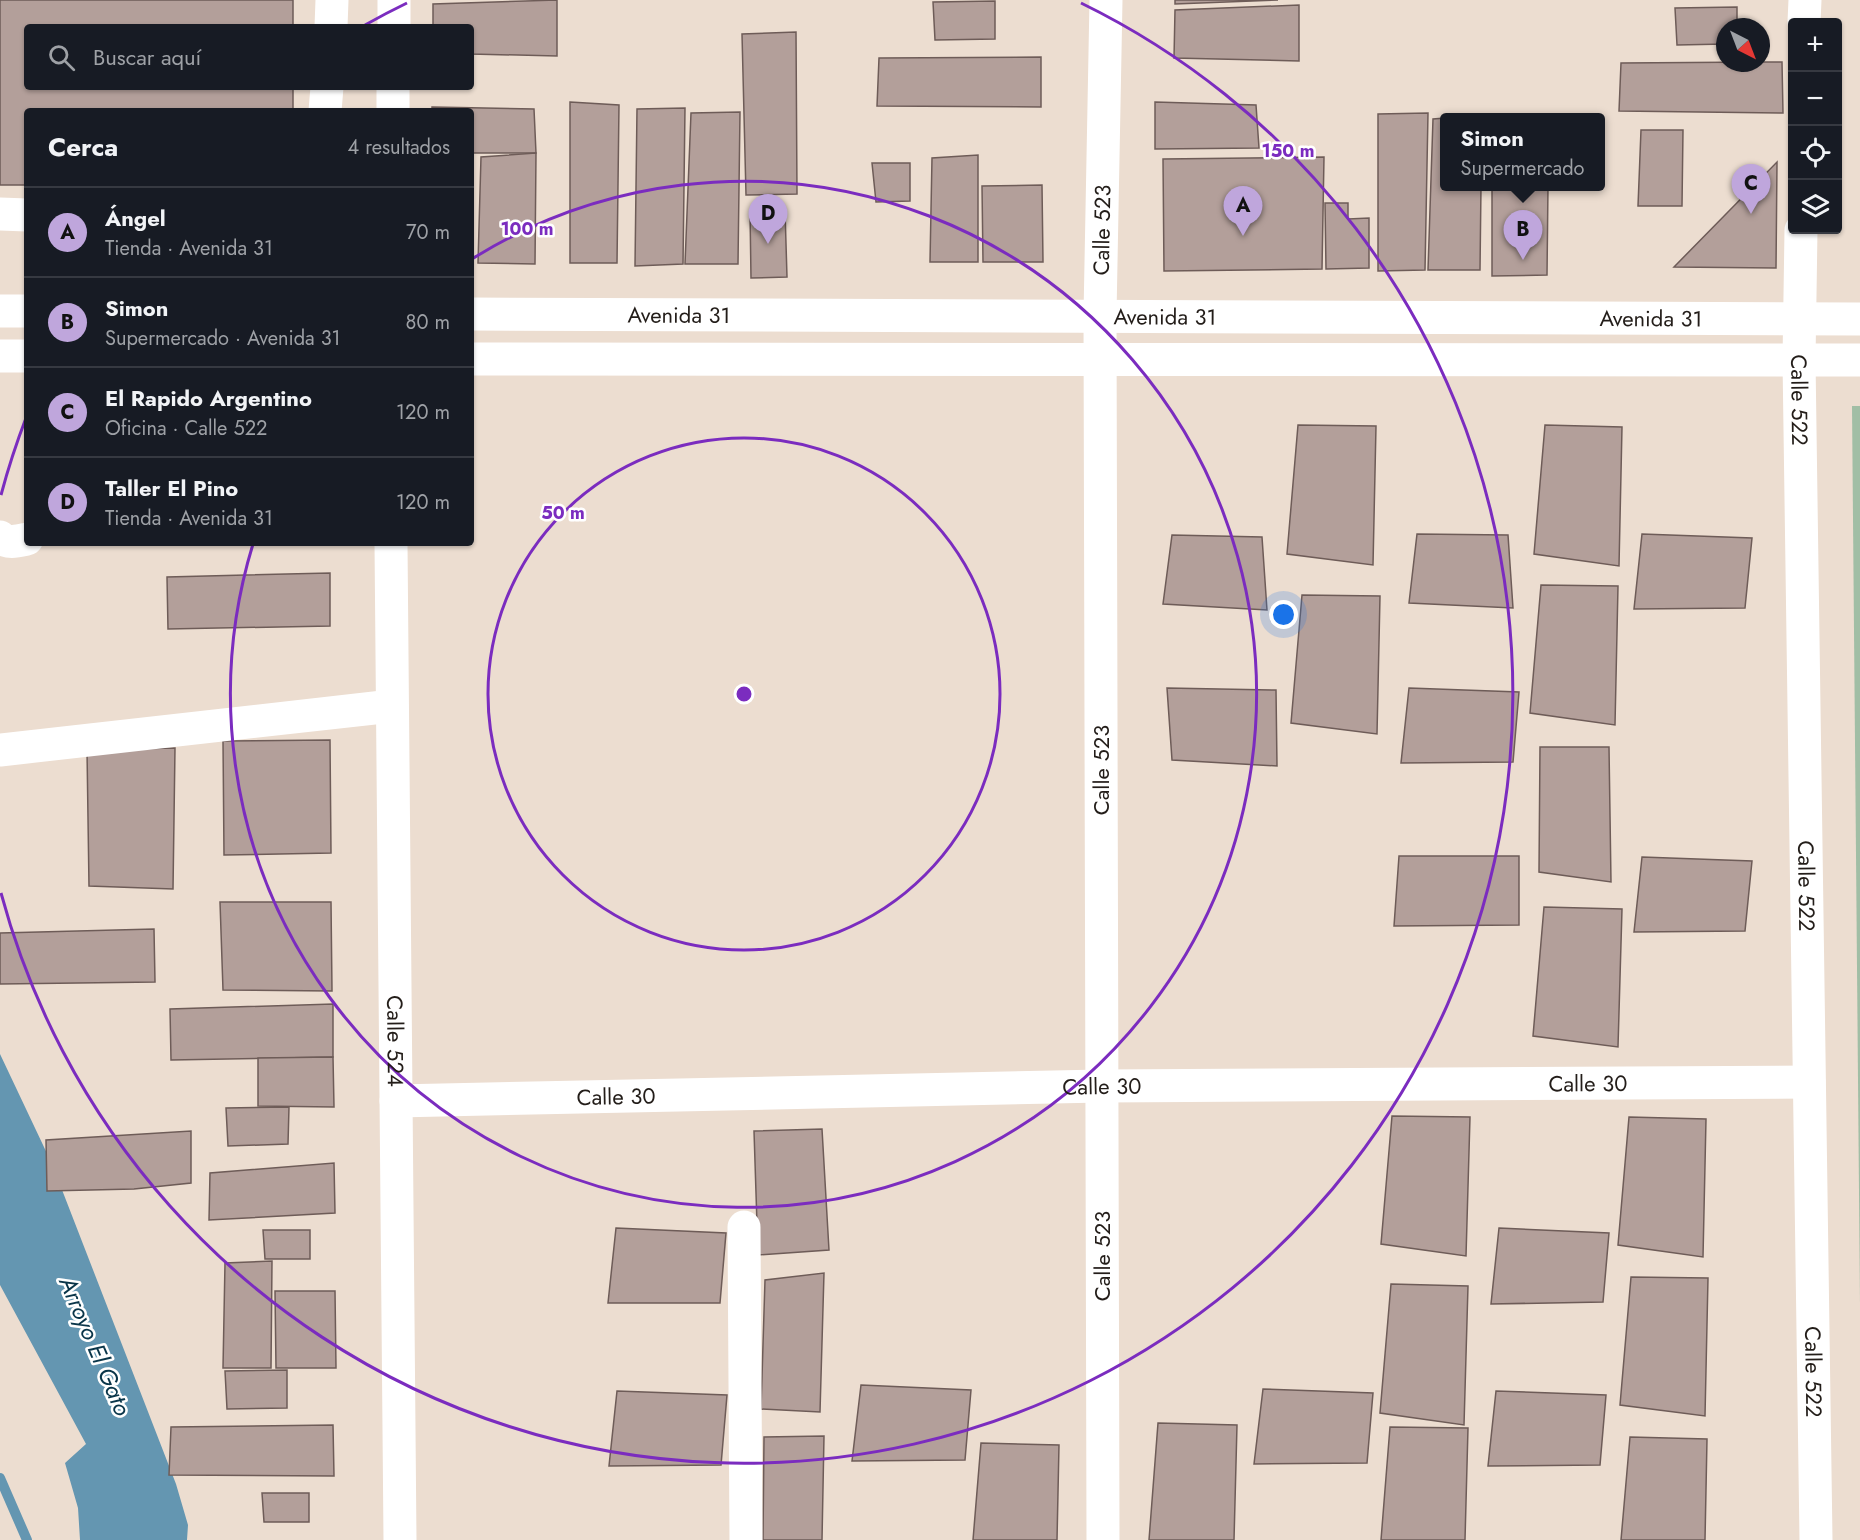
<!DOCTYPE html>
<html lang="es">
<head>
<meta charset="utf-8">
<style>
  :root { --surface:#171b24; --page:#20242c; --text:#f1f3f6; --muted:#9ea1a6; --line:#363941; --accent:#bfa6dc }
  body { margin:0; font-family:Jost,sans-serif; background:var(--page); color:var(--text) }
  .controls { position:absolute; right:18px; top:18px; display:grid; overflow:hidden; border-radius:6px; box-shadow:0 2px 4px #0004 }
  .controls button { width:54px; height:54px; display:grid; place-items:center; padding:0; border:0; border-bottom:2px solid var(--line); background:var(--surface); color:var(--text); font:30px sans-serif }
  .compass { position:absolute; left:1716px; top:18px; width:54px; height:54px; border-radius:50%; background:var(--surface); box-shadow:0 2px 4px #0004; rotate:138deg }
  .you { position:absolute; left:1284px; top:615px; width:21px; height:21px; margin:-15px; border:4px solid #fff; border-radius:50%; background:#1a73e8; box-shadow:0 0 0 9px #1a73e833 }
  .badge { display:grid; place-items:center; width:39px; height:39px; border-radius:50%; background:var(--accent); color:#111; font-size:20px; font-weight:700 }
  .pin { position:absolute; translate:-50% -50px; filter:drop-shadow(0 2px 3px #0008) }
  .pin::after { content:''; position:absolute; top:32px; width:21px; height:18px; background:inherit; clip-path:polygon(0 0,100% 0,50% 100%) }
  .popup { position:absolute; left:1440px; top:113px; width:165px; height:78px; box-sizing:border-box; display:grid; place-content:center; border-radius:6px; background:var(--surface); filter:drop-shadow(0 2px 4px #0005); font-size:20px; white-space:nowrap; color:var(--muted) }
  .popup b { font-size:22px; color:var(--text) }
  .popup::after { content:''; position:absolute; left:50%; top:100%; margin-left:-12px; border:12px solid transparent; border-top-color:var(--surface) }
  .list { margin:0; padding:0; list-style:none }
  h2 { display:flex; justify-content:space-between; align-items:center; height:78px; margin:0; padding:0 24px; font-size:26px }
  h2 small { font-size:20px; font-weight:400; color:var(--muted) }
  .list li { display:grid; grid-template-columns:39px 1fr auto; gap:18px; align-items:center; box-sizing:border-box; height:90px; padding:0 24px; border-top:2px solid var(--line) }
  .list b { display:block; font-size:22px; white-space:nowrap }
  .list p { margin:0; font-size:20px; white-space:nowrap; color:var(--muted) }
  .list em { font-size:20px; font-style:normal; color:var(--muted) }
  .icon { flex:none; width:33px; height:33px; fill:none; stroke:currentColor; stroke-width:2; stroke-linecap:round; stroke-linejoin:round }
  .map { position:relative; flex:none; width:1860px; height:1540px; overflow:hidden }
  .search { position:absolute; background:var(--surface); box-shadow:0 2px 4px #0004; left:24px; top:24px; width:450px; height:66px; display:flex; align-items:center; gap:15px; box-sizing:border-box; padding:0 21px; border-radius:6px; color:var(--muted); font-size:22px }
  .panel { position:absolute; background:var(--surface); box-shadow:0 2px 4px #0004; left:24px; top:108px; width:450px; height:438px; border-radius:6px }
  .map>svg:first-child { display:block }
  .green { fill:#a1bea5 }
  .water { fill:#6496b1 }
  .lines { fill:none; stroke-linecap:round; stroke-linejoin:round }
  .stream { stroke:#6496b1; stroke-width:10 }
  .building { fill:#b39f9a; stroke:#6e5c58; stroke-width:1.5 }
  .minor { stroke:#fff; stroke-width:33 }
  .major { stroke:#fff; stroke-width:33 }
  .ring { fill:none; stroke:#7b2cbf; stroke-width:3 }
  .labels { text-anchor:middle; stroke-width:5; stroke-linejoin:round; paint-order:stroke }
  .street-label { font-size:22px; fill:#231d19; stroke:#fff }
  .water-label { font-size:24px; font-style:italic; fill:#093549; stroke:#fff }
  .centre { fill:#7b2cbf; stroke:#fff; stroke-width:3 }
  .ring-label { font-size:18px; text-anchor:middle; font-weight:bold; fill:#7b2cbf; stroke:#fff; stroke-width:5; stroke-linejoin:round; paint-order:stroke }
</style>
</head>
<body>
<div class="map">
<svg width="1860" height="1540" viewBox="0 0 1860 1540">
  <rect width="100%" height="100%" fill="#ecddd0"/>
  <!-- green -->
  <polygon class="green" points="1852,406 1860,406 1860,1304"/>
  <!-- water -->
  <polygon class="water" points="0,1054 52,1164 176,1484 188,1525 187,1540 80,1540 78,1508 65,1463 86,1444 0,1285"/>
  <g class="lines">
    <!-- stream -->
    <polyline class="stream" points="0,1478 27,1540"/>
  </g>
  <!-- building -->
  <g class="building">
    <polygon points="0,0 293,0 293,27 27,27 27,87 293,87 293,111 27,111 27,185 0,185"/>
    <polygon points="557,0 557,56 471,54 471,27 433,27 433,4"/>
    <polygon points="1175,0 1278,0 1175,4"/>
    <polygon points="995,1 995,39 935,40 933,2"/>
    <polygon points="1299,5 1299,61 1174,58 1175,10"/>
    <polygon points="1737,7 1737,27 1725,27 1725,44 1677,45 1675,8"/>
    <polygon points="796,32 797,194 746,195 742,34"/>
    <polygon points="1041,57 1041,107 877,106 879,58"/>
    <polygon points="1761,62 1782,62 1783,113 1619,111 1621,63"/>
    <polygon points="570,102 619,105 617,263 570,263"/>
    <polygon points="1155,102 1256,105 1259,148 1155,149"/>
    <polygon points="432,107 534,109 536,153 471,153 471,111 432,111"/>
    <polygon points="685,108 683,264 635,266 637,109"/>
    <polygon points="740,112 738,264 685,264 691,113"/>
    <polygon points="1428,113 1425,270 1378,271 1378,114"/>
    <polygon points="1445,118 1445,186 1481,186 1480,270 1428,270 1433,119"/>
    <polygon points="1641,130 1683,130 1682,206 1638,206"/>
    <polygon points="536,153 535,264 478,263 481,157"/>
    <polygon points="978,155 978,262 930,262 932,158"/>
    <polygon points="1324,157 1322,269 1164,271 1163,159"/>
    <polygon points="1777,162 1776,268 1674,267"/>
    <polygon points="872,163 910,163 910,201 876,202"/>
    <polygon points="1042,185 1043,262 983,262 982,186"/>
    <polygon points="1492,186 1548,186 1547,275 1492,276"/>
    <polygon points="1325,203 1348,203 1348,219 1369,218 1369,268 1326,269"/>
    <polygon points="785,210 787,277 751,278 750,211"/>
    <polygon points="1298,425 1376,426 1373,565 1287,554"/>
    <polygon points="1545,425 1622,427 1619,566 1534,554"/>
    <polygon points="1417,534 1508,535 1513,608 1409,603"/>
    <polygon points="1642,534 1752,538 1745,608 1634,609"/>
    <polygon points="1172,535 1262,537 1267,610 1163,604"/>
    <polygon points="330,573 330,626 168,629 167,577"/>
    <polygon points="1541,585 1618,586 1615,725 1530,713"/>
    <polygon points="1302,595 1380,596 1377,734 1291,723"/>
    <polygon points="1167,688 1276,690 1277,766 1172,760"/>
    <polygon points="1409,688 1519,692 1513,762 1401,763"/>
    <polygon points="330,740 331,853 224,855 223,741"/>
    <polygon points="1540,747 1609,747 1611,882 1539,872"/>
    <polygon points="175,748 173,889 89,886 87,750"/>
    <polygon points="1399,856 1519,856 1519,925 1394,926"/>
    <polygon points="1642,857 1752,861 1745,931 1634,932"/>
    <polygon points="220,902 331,902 332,991 223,990"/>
    <polygon points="1544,907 1622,909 1618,1047 1533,1036"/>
    <polygon points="154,929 155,982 0,984 0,933"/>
    <polygon points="333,1004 333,1057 171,1060 170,1009"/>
    <polygon points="333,1057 334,1107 258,1106 258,1058"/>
    <polygon points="289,1107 288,1144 228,1146 226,1108"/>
    <polygon points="1392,1116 1470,1117 1466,1256 1381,1244"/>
    <polygon points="1629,1117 1706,1119 1703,1257 1618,1245"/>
    <polygon points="822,1129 829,1250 758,1255 754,1131"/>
    <polygon points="191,1131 191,1183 134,1189 47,1191 46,1140"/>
    <polygon points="334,1163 335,1213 209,1220 210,1173"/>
    <polygon points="616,1228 726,1233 720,1303 608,1303"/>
    <polygon points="1499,1228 1609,1233 1603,1302 1491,1304"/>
    <polygon points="263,1230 310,1230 310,1259 265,1259"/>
    <polygon points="272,1261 271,1368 223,1368 225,1263"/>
    <polygon points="824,1273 820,1412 761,1409 765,1280"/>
    <polygon points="1631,1277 1708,1278 1705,1416 1620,1405"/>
    <polygon points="1391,1284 1468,1286 1464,1425 1380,1413"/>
    <polygon points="275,1291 335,1291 336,1368 276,1368"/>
    <polygon points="287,1370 287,1408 227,1409 225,1371"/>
    <polygon points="861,1385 971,1390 965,1460 852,1461"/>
    <polygon points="1263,1389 1373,1393 1367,1463 1254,1464"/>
    <polygon points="617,1391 727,1395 721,1465 609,1466"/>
    <polygon points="1496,1391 1606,1395 1600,1465 1488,1466"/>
    <polygon points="1158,1423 1237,1425 1234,1540 1149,1540"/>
    <polygon points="333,1425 334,1476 169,1475 171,1427"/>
    <polygon points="1390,1427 1468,1428 1465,1540 1381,1540"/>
    <polygon points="824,1436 822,1540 763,1540 764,1437"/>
    <polygon points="1630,1437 1707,1439 1705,1540 1621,1540"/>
    <polygon points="981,1443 1059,1445 1057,1540 973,1540"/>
    <polygon points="262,1493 309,1493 309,1522 264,1522"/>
  </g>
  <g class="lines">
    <!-- minor -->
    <g class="minor">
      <polyline points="1804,22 1805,0"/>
      <polyline points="331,27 332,0"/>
      <polyline points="394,27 394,0"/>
      <polyline points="325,111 327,87"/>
      <polyline points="393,111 393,87"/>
      <polyline points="0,214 27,215"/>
      <path id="s1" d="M 1801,230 L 1799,360 L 1816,1540"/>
      <path d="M 0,537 C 7,544 18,541 27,539"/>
      <path id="s2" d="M 391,543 L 400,1540"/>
      <polyline points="0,750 392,706"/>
      <path id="s3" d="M 396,1101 L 1102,1086 L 1809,1082"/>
      <polyline points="744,1227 746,1540"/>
      <path id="s4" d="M 1103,1540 L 1100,315 L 1106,0"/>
    </g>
    <!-- major -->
    <g class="major">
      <polyline points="0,311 27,311"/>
      <path id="s5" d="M 471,314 L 1860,319"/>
      <polyline points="0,356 27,356"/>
      <polyline points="471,359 1860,360"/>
    </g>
  </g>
  <!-- distance rings -->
  <g class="ring">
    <circle cx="744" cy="694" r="256"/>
    <path d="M472 259A513 513 0 1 1 253 544"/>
    <path d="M1 495A769 769 0 0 1 26 418M365 25A769 769 0 0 1 407 3M1081 3A769 769 0 1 1 1 893"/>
  </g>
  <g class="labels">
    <!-- street labels -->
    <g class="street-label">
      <text dy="8" stroke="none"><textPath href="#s4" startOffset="1310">Calle 523</textPath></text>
      <text dy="8" stroke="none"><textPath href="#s5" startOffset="208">Avenida 31</textPath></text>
      <text dy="8" stroke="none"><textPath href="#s5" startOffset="694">Avenida 31</textPath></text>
      <text dy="8" stroke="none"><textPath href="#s5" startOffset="1180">Avenida 31</textPath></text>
      <text dy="8" stroke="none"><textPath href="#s1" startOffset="170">Calle 522</textPath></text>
      <text transform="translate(1101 770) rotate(-90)" y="8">Calle 523</text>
      <text dy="8" stroke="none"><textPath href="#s1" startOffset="656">Calle 522</textPath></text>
      <text dy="8" stroke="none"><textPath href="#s2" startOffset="498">Calle 524</textPath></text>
      <text dy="8" stroke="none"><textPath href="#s3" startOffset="1192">Calle 30</textPath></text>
      <text dy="8" stroke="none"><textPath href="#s3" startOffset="706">Calle 30</textPath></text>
      <text dy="8" stroke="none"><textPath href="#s3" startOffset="220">Calle 30</textPath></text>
      <text transform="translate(1102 1256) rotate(-90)" y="8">Calle 523</text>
      <text dy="8" stroke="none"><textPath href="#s1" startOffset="1142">Calle 522</textPath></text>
    </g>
    <!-- water labels -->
    <g class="water-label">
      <text transform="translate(95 1346) rotate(67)" y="8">Arroyo El Gato</text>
    </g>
  </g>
  <circle cx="744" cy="694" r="9" class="centre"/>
  <g class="ring-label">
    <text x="1288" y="157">150 m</text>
    <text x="527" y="235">100 m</text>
    <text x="563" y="519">50 m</text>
  </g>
</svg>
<div class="controls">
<button>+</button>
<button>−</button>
<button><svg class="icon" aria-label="locate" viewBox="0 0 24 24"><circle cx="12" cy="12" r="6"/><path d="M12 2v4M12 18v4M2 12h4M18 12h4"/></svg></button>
<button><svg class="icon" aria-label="layers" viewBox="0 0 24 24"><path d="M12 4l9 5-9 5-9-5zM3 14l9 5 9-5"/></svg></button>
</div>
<svg class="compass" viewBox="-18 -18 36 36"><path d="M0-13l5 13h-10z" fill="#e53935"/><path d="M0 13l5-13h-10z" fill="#9ea1a6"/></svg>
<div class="you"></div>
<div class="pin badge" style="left:1243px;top:236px">A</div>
<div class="pin badge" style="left:1523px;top:260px">B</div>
<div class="popup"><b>Simon</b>Supermercado</div>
<div class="pin badge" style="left:1751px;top:214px">C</div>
<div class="pin badge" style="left:768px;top:244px">D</div>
<div class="search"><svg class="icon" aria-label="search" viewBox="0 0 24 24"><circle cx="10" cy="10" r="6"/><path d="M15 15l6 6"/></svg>Buscar aquí</div>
<section class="panel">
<h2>Cerca<small>4 resultados</small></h2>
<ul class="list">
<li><span class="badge">A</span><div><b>Ángel</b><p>Tienda · Avenida 31</p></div><em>70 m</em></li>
<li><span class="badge">B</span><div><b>Simon</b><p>Supermercado · Avenida 31</p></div><em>80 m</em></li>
<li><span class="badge">C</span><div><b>El Rapido Argentino</b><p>Oficina · Calle 522</p></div><em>120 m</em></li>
<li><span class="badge">D</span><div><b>Taller El Pino</b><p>Tienda · Avenida 31</p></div><em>120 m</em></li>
</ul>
</section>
</div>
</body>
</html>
